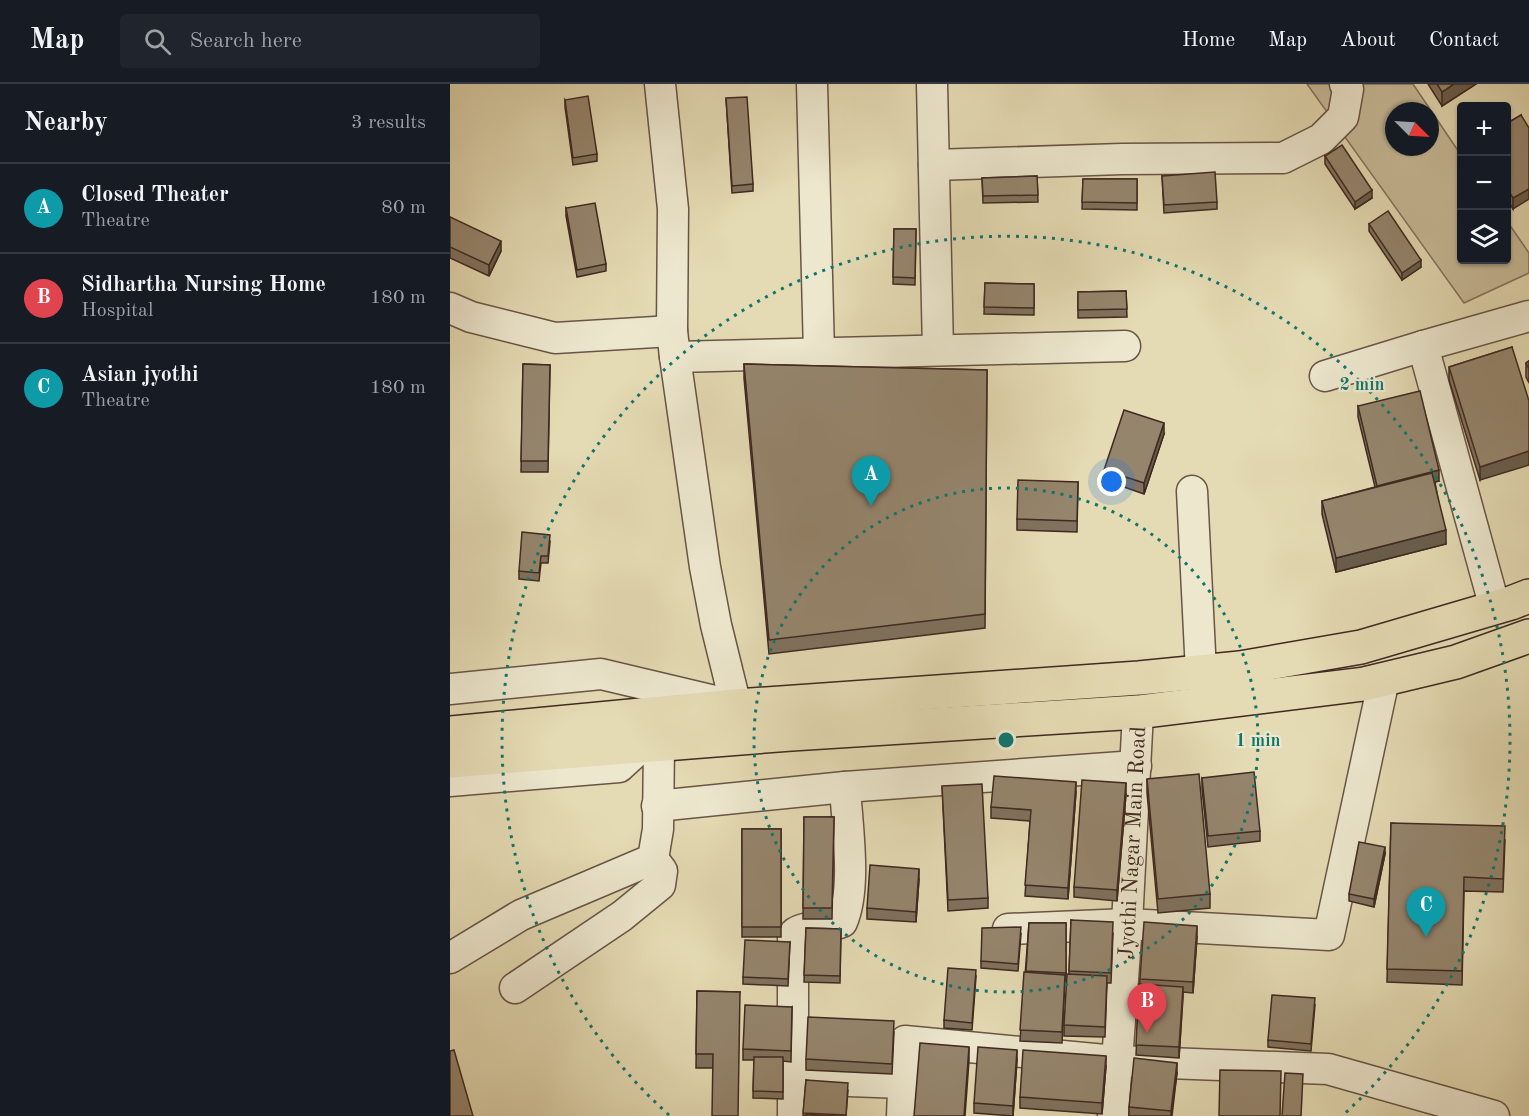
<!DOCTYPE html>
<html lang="en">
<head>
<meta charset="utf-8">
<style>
  :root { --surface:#171b24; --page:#20242c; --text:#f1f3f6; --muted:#9ea1a6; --line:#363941; --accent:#0f766e }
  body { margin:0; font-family:"Old Standard TT",serif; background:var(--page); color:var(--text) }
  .controls { position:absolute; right:18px; top:18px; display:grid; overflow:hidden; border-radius:6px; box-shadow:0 2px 4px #0004 }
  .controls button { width:54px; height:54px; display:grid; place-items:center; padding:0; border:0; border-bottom:2px solid var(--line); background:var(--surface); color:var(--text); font:30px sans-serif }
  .compass { position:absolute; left:935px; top:18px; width:54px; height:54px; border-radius:50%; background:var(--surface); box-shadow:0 2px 4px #0004; rotate:114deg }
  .you { position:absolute; left:662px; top:398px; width:21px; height:21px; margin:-15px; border:4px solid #fff; border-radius:50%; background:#1a73e8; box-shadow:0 0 0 9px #1a73e833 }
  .badge { display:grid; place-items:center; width:39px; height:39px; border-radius:50%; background:var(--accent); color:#fff; font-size:20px; font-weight:700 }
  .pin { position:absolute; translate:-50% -50px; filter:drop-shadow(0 2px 3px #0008) }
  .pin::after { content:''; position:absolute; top:32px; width:21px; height:18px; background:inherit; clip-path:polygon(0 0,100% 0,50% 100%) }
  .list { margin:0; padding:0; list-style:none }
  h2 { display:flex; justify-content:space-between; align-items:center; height:78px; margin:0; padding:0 24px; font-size:26px }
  h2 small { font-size:20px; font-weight:400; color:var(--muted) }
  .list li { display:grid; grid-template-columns:39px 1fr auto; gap:18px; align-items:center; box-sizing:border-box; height:90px; padding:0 24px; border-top:2px solid var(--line) }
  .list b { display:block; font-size:22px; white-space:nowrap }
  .list p { margin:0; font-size:20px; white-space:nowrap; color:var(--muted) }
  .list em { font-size:20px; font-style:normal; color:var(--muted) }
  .icon { flex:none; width:33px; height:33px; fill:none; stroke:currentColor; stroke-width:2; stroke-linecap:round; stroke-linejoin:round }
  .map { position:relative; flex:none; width:1079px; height:1032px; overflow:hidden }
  header { display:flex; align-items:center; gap:36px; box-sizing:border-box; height:84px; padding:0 30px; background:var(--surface); border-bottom:2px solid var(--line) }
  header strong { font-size:28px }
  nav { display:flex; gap:33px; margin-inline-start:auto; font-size:21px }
  .search { width:420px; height:54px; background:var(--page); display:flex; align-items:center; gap:15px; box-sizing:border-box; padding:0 21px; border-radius:6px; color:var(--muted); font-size:22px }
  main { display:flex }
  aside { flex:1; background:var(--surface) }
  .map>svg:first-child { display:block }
  .green { fill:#c8bc9a; stroke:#84725e; stroke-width:1.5; fill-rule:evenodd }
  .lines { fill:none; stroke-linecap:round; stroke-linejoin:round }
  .minor-casing { stroke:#685546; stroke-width:33 }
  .highway-casing { stroke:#3f2921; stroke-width:36 }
  .minor { stroke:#ede7ce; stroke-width:30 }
  .highway { stroke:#e4dab3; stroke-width:33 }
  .wall { fill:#80725e; stroke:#3f2921; stroke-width:1.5 }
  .shaded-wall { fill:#685d4c; stroke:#3f2921; stroke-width:1.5 }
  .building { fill:#95856d; stroke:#3f2921; stroke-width:1.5 }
  .ring { fill:none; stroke:#0f766e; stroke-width:3; stroke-dasharray:3 6 }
  .labels { text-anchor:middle; stroke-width:4.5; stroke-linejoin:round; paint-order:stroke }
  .street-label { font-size:22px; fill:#3f2921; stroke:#ede7ce }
  .centre { fill:#0f766e; stroke:#ede7ce; stroke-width:3 }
  .ring-label { font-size:18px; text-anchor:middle; font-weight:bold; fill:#0f766e; stroke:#ede7ce; stroke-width:4.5; stroke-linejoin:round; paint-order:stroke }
</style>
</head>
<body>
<header>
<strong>Map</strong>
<div class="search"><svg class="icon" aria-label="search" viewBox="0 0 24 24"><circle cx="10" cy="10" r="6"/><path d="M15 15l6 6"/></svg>Search here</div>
<nav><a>Home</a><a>Map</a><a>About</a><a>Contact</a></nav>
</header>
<main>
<aside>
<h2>Nearby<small>3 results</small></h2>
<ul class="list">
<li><span class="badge" style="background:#0f9aa8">A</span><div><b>Closed Theater</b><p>Theatre</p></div><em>80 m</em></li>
<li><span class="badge" style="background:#e0444e">B</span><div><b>Sidhartha Nursing Home</b><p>Hospital</p></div><em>180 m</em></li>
<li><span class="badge" style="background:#0f9aa8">C</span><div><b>Asian jyothi</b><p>Theatre</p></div><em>180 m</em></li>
</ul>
</aside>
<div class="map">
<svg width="1079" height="1032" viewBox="0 0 1079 1032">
  <rect width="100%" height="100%" fill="#e4dab3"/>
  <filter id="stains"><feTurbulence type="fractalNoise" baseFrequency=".00333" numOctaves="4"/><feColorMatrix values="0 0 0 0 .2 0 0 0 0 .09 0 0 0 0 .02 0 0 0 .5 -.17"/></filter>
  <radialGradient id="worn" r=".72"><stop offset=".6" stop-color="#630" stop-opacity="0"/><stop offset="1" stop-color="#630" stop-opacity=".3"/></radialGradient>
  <!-- green -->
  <path class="green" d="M 857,0 L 963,0 L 1011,71 L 1012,176 L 1056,176 L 1057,137 L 1079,169 L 1079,189 L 1014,219 ZM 944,27 L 980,27 L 980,63 L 944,63 Z"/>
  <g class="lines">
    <!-- minor casing -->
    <g class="minor-casing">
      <g id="minor">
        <polyline points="362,0 369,269"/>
        <polyline points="482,0 488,266"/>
        <polyline points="484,81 672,75 833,74 871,55 893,33 898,5 895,0"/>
        <polyline points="0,224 21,233 105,254 222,247"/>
        <polyline points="973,262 1045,524"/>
        <polyline points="225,273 675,262"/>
        <polyline points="875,292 973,262 1079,232"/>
        <polyline points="742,407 751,588"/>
        <polyline points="0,605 151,590 286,622 266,541 255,483 225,273 222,247 223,125 210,0"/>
        <polyline points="0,697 169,683 193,661"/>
        <polyline points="207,722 395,703 686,682"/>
        <polyline points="558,845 677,840 879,851 934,595"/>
        <polyline points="0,874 71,831 203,775 208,745 209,660"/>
        <polyline points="65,904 172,832 210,801 212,787 203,775"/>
        <polyline points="345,995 453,999"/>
        <path d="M 343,1032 L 343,854 L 345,849 C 359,840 377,845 392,838 C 407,804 397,741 395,703"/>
        <polyline points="452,1032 455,957 666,977 878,985 1044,1032"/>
        <path id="s1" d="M 663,1032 L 677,840 L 688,628"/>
      </g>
    </g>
    <!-- highway casing -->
    <g class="highway-casing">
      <g id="highway">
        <polyline points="0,649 286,622 689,594 790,584 911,563 1061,519 1079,512"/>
        <polyline points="0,677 341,650 688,628 914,600 1006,578 1079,552"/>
      </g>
    </g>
    <!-- minor -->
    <use href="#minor" class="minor"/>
    <!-- highway -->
    <use href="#highway" class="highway"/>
  </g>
  <!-- wall -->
  <g class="wall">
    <polygon points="978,0 1026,0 992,22"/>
    <polygon points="276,14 303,100 303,107 282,109"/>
    <polygon points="115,16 147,70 147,77 123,81 115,23"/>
    <polygon points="1071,31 1063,125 1056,113 1056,40"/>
    <polygon points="875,72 922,114 905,125 875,80"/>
    <polygon points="587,92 588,118 533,119 532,94"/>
    <polygon points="712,92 767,118 767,125 714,129"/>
    <polygon points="633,95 687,95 687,126 632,125"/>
    <polygon points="116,124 156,180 156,187 127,193 116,132"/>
    <polygon points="0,133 51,167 39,192 0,174"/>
    <polygon points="919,140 971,183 952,196 919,147"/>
    <polygon points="444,145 466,145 465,201 443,200"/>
    <polygon points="535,199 584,200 584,231 534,230"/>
    <polygon points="676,207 677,233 628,234 628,208"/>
    <polygon points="1062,263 1030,396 999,296 999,283"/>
    <polygon points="1079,277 1079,299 1076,293 1076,279"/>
    <polygon points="73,280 100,281 98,388 71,388"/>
    <polygon points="294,280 537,286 535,544 319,570 294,294"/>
    <polygon points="908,322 989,397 985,398 996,460 886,488 872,430 872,417 925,403 908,333"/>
    <polygon points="714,350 694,410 654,396 654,386"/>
    <polygon points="628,398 627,448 567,446 567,435"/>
    <polygon points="100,458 98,479 91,479 89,497 69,495 69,487"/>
    <polygon points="752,694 810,747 810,757 758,763 752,705"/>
    <polygon points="697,695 760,810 760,824 708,829 697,709"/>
    <polygon points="492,702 538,814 538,824 498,827"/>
    <polygon points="626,708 618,815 575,812 580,737 541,734 541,723"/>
    <polygon points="676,710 667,817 624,813 624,803"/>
    <polygon points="354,733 384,733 382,835 353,835"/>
    <polygon points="941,739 1055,756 1053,808 1014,807 1012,901 937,898"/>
    <rect x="292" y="745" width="39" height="108"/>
    <polygon points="935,770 924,823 899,817 899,810"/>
    <polygon points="469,795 466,838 417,835 417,824"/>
    <polygon points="621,836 663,849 661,899 657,899 655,953 614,952 614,941 619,890"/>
    <polygon points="579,839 616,839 616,896 615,896 612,959 570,957"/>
    <polygon points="356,844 391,845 390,899 354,898"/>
    <polygon points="571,850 568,887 531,884 531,877"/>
    <polygon points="747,853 743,909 733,908 729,974 686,971 690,895"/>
    <polygon points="340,858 338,902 293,900 293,893"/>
    <polygon points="526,893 522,946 494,944 494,936"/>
    <polygon points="247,907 290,908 263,984 246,984"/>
    <polygon points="865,921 861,967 818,963 818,956"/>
    <polygon points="342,923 341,978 333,977 333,1015 303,1014 304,976 293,976 293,965"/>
    <polygon points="444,948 442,990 356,986 356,975"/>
    <polygon points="567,976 563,1032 524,1029 524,1019"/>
    <polygon points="656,982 652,1030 570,1024 570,1013"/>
    <polygon points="727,989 722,1032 679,1032 679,1023"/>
    <polygon points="356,996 398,1006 396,1032 353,1032"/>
  </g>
  <!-- shaded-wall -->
  <g class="shaded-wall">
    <polygon points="1004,0 1026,0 992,22 992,8"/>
    <polygon points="1079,105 1079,115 1063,125 1063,114"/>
    <polygon points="922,106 922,114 905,125 905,118"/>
    <polygon points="51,157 51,167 39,192 39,181"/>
    <polygon points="971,176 971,183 952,196 952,189"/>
    <polygon points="714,339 714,350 694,410 694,399"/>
    <polygon points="1079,367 1079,381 1030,396 1030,383"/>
    <polygon points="989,386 989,397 927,413 927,402"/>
    <polygon points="996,446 996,460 886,488 886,474"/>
    <polygon points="626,698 626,708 618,815 618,804"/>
    <polygon points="676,699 676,710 667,817 667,806"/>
    <polygon points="935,763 935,770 924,823 924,815"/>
    <polygon points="469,785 469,795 466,838 466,828"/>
    <polygon points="747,842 747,853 743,909 743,898"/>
    <polygon points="733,903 733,914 729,974 729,963"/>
    <polygon points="519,963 519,977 515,1032 514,1032"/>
    <polygon points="567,966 567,976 563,1032 563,1022"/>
    <polygon points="656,972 656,982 652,1030 652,1019"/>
    <polygon points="727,979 727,989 721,1032 721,1027"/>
  </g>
  <!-- building -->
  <g class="building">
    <polygon points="987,0 1004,0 992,8"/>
    <polygon points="138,12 147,70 123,74 115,16"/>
    <polygon points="297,13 303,100 282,102 276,14"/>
    <polygon points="1071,31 1079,44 1079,105 1063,114 1056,103 1056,40"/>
    <polygon points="892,61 922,106 905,118 875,72"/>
    <polygon points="765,88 767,118 714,121 712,92"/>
    <polygon points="587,92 588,111 533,112 532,94"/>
    <polygon points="633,95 687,95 687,119 632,118"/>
    <polygon points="145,119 156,180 127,186 116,124"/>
    <polygon points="938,127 971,176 952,189 919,140"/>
    <polygon points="0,133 51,157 39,181 0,163"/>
    <polygon points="444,145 466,145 465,194 443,193"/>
    <polygon points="535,199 584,200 584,224 534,223"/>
    <polygon points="676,207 677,225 628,226 628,208"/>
    <polygon points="1062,263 1079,317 1079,367 1030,383 999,283"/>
    <polygon points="1079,277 1079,285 1076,279"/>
    <polygon points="73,280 100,281 98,377 71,377"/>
    <polygon points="294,280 537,286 535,530 319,556"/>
    <polygon points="970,307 989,386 927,402 908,322"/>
    <polygon points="674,326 714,339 694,399 654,386"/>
    <polygon points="982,389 996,446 886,474 872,417"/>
    <polygon points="568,396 628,398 627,437 567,435"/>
    <polygon points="72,448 100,451 98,472 91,472 89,489 69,487"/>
    <polygon points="804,688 810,747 758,752 752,694"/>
    <polygon points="749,690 760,810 708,815 697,695"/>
    <polygon points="544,692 626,698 618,804 575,801 581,726 541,723"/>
    <polygon points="632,696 676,699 667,806 624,803"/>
    <polygon points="532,700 538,814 498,816 492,702"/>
    <polygon points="354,733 384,733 382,824 353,824"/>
    <polygon points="941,739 1055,742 1053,795 1014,793 1012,887 937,885"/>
    <rect x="292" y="745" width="39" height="98"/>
    <polygon points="909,758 935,763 924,815 899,810"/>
    <polygon points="420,781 469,785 466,828 417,824"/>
    <polygon points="621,836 663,838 661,889 619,887"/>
    <polygon points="694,838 747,842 743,898 690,895"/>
    <polygon points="579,839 616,839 616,889 576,887"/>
    <polygon points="571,843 568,880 531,877 532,844"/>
    <polygon points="356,844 391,845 390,892 354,891"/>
    <polygon points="295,856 340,858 338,895 293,893"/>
    <polygon points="498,884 526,886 522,939 494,936"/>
    <polygon points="574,888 615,891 612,948 570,946"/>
    <polygon points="617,890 657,892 655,943 614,941"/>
    <polygon points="689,900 733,903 729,963 686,961"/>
    <polygon points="247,907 290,908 288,1032 262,1032 263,970 246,970"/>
    <polygon points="822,911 865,914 861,960 818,956"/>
    <polygon points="295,921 342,923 341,967 293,965"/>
    <polygon points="358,933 444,937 442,980 356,975"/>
    <polygon points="470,959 519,963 514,1032 464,1032"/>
    <polygon points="528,963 567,966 563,1022 524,1019"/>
    <polygon points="4,966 23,1032 0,1032 0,967"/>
    <polygon points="573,966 656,972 652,1019 570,1013"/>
    <polygon points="304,973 333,973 333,1008 303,1007"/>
    <polygon points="684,974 727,979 721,1027 679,1023"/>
    <polygon points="770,986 831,987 830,1032 769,1032"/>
    <polygon points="835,989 853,990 851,1032 832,1032"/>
    <polygon points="356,996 398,999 396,1031 353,1029"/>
    <polygon points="356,1030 384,1032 355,1032"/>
  </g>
  <!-- distance rings -->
  <g class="ring">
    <circle cx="556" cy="656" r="252"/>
    <path d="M219 1031A504 504 0 1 1 893 1031"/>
  </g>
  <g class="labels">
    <!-- street labels -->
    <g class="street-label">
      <text dy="8" stroke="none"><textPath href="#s1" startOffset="274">Jyothi Nagar Main Road</textPath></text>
    </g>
  </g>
  <circle cx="556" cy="656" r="9" class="centre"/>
  <g class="ring-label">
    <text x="912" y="306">2 min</text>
    <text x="808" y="662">1 min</text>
  </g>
  <rect width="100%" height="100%" filter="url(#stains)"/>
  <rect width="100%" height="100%" fill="url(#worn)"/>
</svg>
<div class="controls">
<button>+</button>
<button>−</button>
<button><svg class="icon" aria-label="layers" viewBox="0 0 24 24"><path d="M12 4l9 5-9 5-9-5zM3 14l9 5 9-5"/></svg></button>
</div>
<svg class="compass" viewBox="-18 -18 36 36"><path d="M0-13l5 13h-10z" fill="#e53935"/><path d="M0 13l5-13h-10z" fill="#9ea1a6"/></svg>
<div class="you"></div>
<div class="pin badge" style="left:421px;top:422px;background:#0f9aa8">A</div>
<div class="pin badge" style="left:697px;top:949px;background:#e0444e">B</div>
<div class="pin badge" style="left:976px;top:853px;background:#0f9aa8">C</div>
</div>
</main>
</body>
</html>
